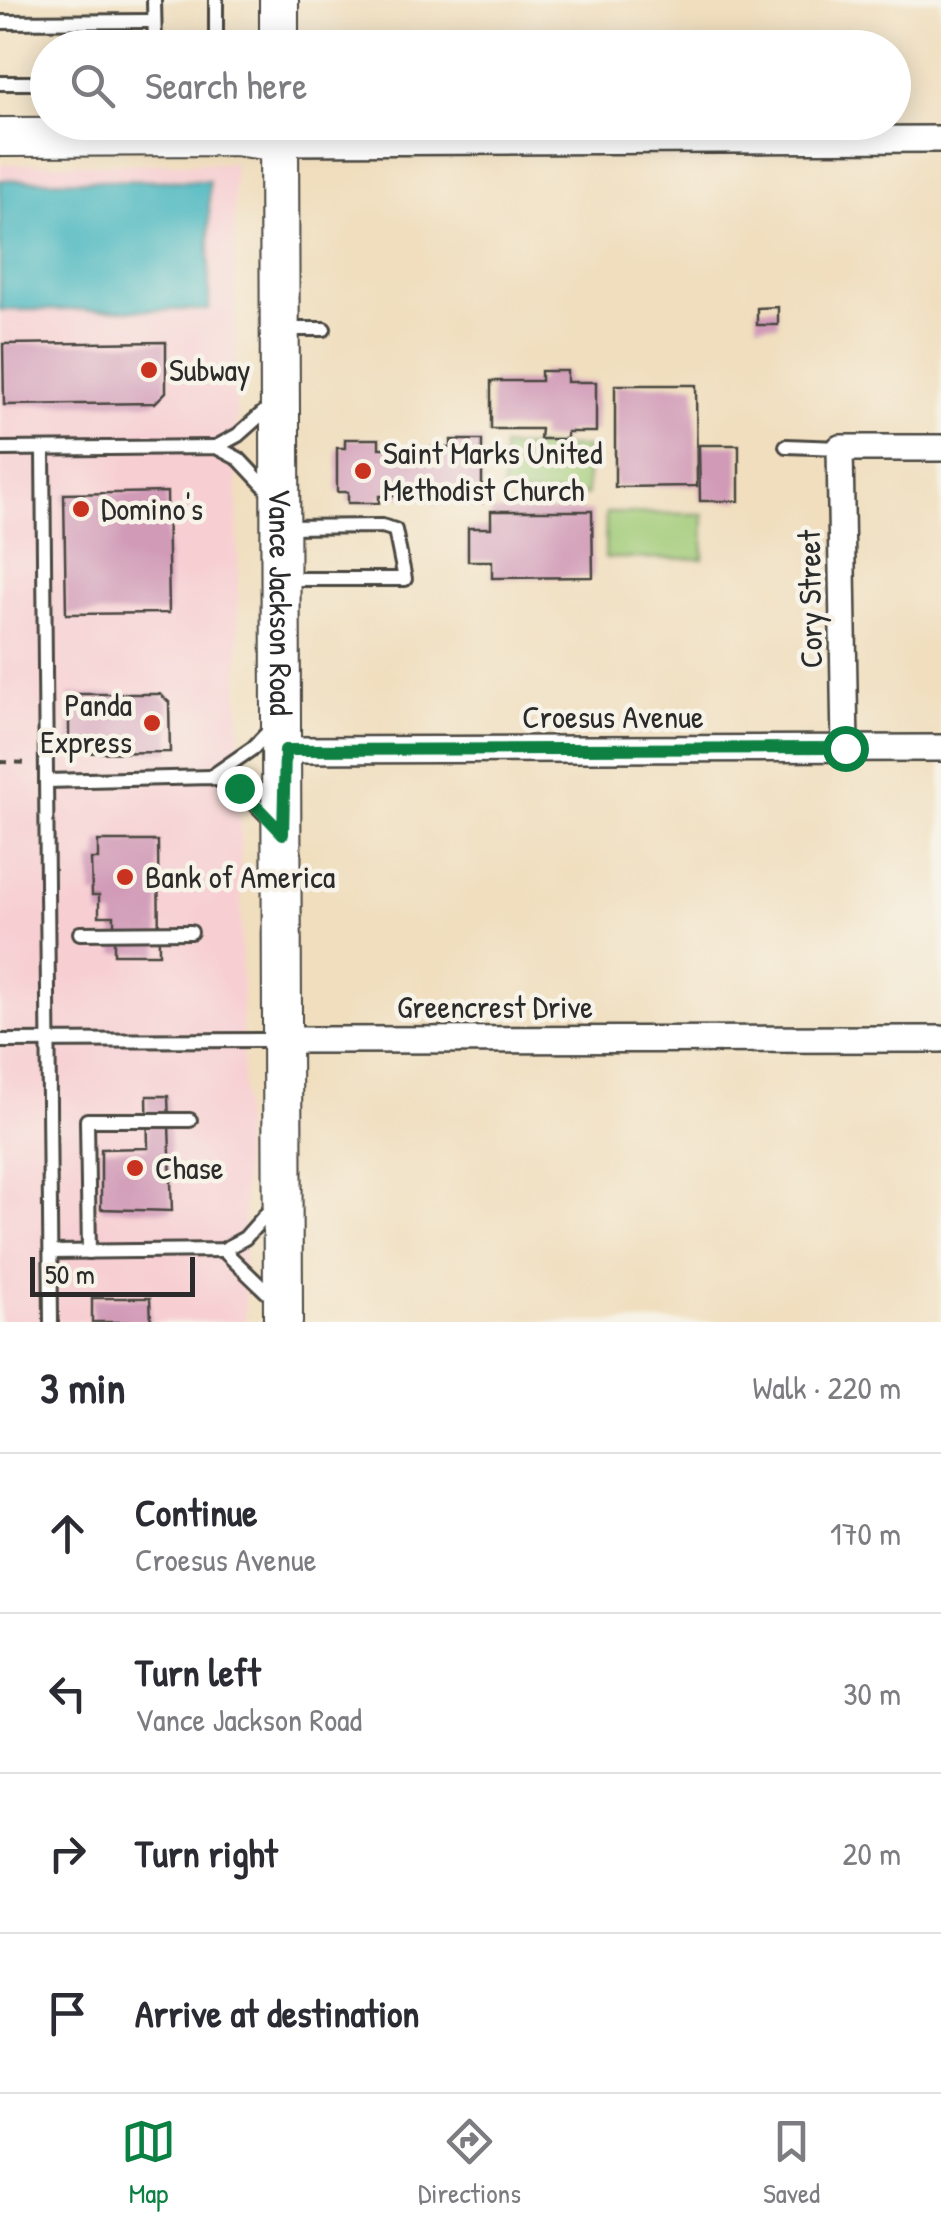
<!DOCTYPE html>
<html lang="en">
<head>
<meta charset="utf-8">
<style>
  :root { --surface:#fff; --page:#f7f7f7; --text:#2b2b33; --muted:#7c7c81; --line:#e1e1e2; --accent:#0b8043 }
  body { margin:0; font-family:"Patrick Hand",sans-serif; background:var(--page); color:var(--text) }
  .scale { position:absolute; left:30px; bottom:25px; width:165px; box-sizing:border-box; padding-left:10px; border:5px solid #2b2b2b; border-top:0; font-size:28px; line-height:35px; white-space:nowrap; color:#2b2b2b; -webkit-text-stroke:8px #f7f3e8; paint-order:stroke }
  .stop { position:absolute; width:30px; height:30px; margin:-22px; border:8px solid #0b8043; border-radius:50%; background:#fff }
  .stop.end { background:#0b8043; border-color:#fff; box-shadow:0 2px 10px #0008 }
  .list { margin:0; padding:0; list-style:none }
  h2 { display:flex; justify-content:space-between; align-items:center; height:130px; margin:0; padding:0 40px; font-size:42px }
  h2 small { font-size:32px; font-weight:400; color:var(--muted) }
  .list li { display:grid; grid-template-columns:65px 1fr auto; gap:30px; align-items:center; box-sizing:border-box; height:160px; padding:0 40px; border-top:2px solid var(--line) }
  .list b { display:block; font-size:38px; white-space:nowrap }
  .list p { margin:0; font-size:32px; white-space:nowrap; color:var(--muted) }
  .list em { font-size:32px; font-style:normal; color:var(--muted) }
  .icon { flex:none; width:55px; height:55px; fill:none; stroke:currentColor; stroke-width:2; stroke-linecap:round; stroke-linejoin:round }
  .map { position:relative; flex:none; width:941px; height:1322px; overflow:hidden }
  .search { position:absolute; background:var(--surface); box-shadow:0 5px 25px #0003; left:30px; right:30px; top:30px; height:110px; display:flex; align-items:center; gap:25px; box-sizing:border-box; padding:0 35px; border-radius:55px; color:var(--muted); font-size:38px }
  .sheet { height:770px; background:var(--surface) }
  nav { display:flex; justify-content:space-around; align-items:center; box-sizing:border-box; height:140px; border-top:2px solid var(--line); background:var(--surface); font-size:28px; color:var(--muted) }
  nav a { display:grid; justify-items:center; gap:5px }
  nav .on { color:var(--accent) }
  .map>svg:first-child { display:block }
  .built { fill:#f7cfd3 }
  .green { fill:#a2cc79; stroke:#667c52; stroke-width:2.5 }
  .water { fill:#48b7c0; stroke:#3a7176; stroke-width:2.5 }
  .building { fill:#d19bb8 }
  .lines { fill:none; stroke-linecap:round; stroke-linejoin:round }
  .lane-casing { stroke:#494641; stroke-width:18 }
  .street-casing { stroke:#494641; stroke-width:30 }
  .secondary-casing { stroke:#494641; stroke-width:42 }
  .path { stroke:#494641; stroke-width:4; stroke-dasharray:8 8; stroke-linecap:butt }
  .lane { stroke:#fff; stroke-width:12 }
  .street { stroke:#fff; stroke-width:25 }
  .secondary { stroke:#fff; stroke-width:38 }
  .route { stroke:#0b8043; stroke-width:12 }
  .poi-dot { fill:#c8321e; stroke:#f7f3e8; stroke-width:4 }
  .labels { text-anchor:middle; stroke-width:9; stroke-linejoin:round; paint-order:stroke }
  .poi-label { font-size:32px; fill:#2b2b2b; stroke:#f7f3e8; text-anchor:start }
  .street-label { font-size:32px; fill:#2b2b2b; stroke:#f7f3e8 }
</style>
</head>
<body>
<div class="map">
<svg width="941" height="1322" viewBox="0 0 941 1322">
  <rect width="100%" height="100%" fill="#f7f3e8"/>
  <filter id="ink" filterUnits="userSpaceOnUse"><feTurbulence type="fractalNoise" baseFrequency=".01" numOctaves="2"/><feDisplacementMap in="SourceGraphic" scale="20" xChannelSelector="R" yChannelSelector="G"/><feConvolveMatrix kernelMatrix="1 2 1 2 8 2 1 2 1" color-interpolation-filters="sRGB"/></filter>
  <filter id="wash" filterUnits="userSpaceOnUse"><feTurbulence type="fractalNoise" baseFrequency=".0048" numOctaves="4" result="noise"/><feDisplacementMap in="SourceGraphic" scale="40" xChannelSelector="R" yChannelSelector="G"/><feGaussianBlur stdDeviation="2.25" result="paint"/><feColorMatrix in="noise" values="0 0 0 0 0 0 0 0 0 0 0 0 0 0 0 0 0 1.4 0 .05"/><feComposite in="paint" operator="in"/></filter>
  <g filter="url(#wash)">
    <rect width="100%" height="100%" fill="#f0debe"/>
    <!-- built -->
    <polygon class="built" points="234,163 245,1322 0,1322 0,164"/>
    <!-- green -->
    <g class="green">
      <rect x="503" y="447" width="84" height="48"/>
      <polygon points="606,513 704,514 703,559 605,558"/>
    </g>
    <!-- water -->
    <polygon class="water" points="0,180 209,181 209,310 0,310"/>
    <g id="blocks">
      <!-- building -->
      <g class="building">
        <polygon points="778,307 778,325 757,325 757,308"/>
        <polygon points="166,342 166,392 155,403 4,405 3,344"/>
        <polygon points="541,371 567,371 567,382 596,382 596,432 567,432 567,439 540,439 541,429 491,429 491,381 541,381"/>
        <polygon points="615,385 696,385 697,486 615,487"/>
        <polygon points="345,439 379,439 379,448 451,448 451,440 482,440 482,503 433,503 433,496 379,496 379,503 348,503 348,492 337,492 337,448 345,448"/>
        <polygon points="699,445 739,445 739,501 700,501"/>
        <polygon points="167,492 169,613 66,614 64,494"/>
        <polygon points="491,511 592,511 593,577 492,578 492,561 468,561 468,528 491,528"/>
        <polygon points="69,694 160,694 169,702 170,752 69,753"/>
        <polygon points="98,841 158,841 159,954 114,954 114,916 99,916 99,895 92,895 91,859 98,859"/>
        <polygon points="147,1096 168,1096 172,1211 101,1209 101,1149 148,1148"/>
        <polygon points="92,1298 150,1298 151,1322 92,1322"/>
      </g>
    </g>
  </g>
  <g filter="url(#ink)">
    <use href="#blocks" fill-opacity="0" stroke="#494641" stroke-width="2.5"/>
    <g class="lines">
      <!-- lane casing -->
      <g class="lane-casing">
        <g id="lane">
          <polyline points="154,0 155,48"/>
          <polyline points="216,0 216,48"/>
          <polyline points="0,22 154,21"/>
          <polyline points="0,83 48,83"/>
          <polyline points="281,329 324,329"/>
          <polyline points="786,446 840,448"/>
          <polyline points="216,447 238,435 273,404"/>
          <polyline points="0,449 216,447 239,459 272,494"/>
          <polyline points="43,450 51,1322"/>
          <polyline points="284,527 382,526 395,530 405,579 286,579"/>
          <polyline points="211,777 253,748 271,729"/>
          <polyline points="46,781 211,777 239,788 272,821"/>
          <polyline points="80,933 191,932"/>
          <polyline points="0,1041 277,1040"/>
          <polyline points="223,1250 275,1300"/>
          <polyline points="51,1252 223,1250 245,1238 275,1204"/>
          <polyline points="89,1252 87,1120 190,1120"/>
        </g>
      </g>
      <!-- street casing -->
      <g class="street-casing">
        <g id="street">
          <polyline points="280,142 941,139"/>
          <polyline points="845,748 840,448 941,448"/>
          <polyline points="285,750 941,748"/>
          <polyline points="279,1040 941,1039"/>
        </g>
      </g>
      <!-- secondary casing -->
      <g class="secondary-casing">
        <g id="secondary">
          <polyline points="279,0 279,48"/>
          <path id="s1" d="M 279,122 L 283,1322"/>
          <polyline points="0,137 234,136 280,142"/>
        </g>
      </g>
      <!-- path -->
      <polyline class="path" points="0,762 28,763"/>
      <!-- lane -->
      <use href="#lane" class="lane"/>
      <!-- street -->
      <use href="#street" class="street"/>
      <!-- secondary -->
      <use href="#secondary" class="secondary"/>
    </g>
  </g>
  <g class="lines" filter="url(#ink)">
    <!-- route -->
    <polyline class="route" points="239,788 283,834 285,750 845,748"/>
  </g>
  <!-- markers -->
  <g class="poi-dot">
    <circle cx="149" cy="370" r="10"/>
    <circle cx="363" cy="471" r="10"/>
    <circle cx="81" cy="509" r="10"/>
    <circle cx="152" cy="723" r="10"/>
    <circle cx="125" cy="877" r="10"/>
    <circle cx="135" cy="1168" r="10"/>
  </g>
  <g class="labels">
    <!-- poi labels -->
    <g class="poi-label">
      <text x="169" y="381">Subway</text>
      <text x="383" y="464">Saint Marks United<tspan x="383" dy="37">Methodist Church</tspan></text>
      <text x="101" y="520">Domino's</text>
      <text x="132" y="716" text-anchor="end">Panda<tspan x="132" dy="37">Express</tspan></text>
      <text x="145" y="888">Bank of America</text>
      <text x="155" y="1179">Chase</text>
    </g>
    <!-- street labels -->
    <g class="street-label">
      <text transform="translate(810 599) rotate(-91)" y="11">Cory Street</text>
      <text dy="11" stroke="none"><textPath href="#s1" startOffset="480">Vance Jackson Road</textPath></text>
      <text x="613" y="728">Croesus Avenue</text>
      <text x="495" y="1018">Greencrest Drive</text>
    </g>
  </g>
</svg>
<div class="scale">50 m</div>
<div class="stop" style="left:845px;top:748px"></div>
<div class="stop end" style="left:239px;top:788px"></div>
<div class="search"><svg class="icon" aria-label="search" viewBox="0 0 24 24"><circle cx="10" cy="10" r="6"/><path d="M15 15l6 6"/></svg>Search here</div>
</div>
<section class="sheet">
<h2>3 min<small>Walk · 220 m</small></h2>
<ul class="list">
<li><svg class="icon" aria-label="ahead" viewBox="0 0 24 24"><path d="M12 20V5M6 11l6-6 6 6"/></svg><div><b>Continue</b><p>Croesus Avenue</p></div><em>170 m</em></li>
<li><svg class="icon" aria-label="left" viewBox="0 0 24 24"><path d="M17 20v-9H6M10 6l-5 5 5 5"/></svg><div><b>Turn left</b><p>Vance Jackson Road</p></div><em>30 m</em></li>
<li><svg class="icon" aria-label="right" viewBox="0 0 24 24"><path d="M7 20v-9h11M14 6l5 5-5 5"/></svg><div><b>Turn right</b></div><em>20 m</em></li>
<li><svg class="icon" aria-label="arrive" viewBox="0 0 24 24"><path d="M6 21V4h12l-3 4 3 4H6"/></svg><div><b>Arrive at destination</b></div></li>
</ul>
</section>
<nav>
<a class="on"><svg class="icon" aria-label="map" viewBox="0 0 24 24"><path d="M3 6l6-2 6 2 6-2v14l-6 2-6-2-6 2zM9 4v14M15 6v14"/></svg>Map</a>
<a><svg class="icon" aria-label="directions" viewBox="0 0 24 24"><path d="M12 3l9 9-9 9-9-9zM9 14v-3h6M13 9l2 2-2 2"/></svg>Directions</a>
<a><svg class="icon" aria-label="saved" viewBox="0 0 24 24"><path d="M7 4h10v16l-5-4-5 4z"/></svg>Saved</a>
</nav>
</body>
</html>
